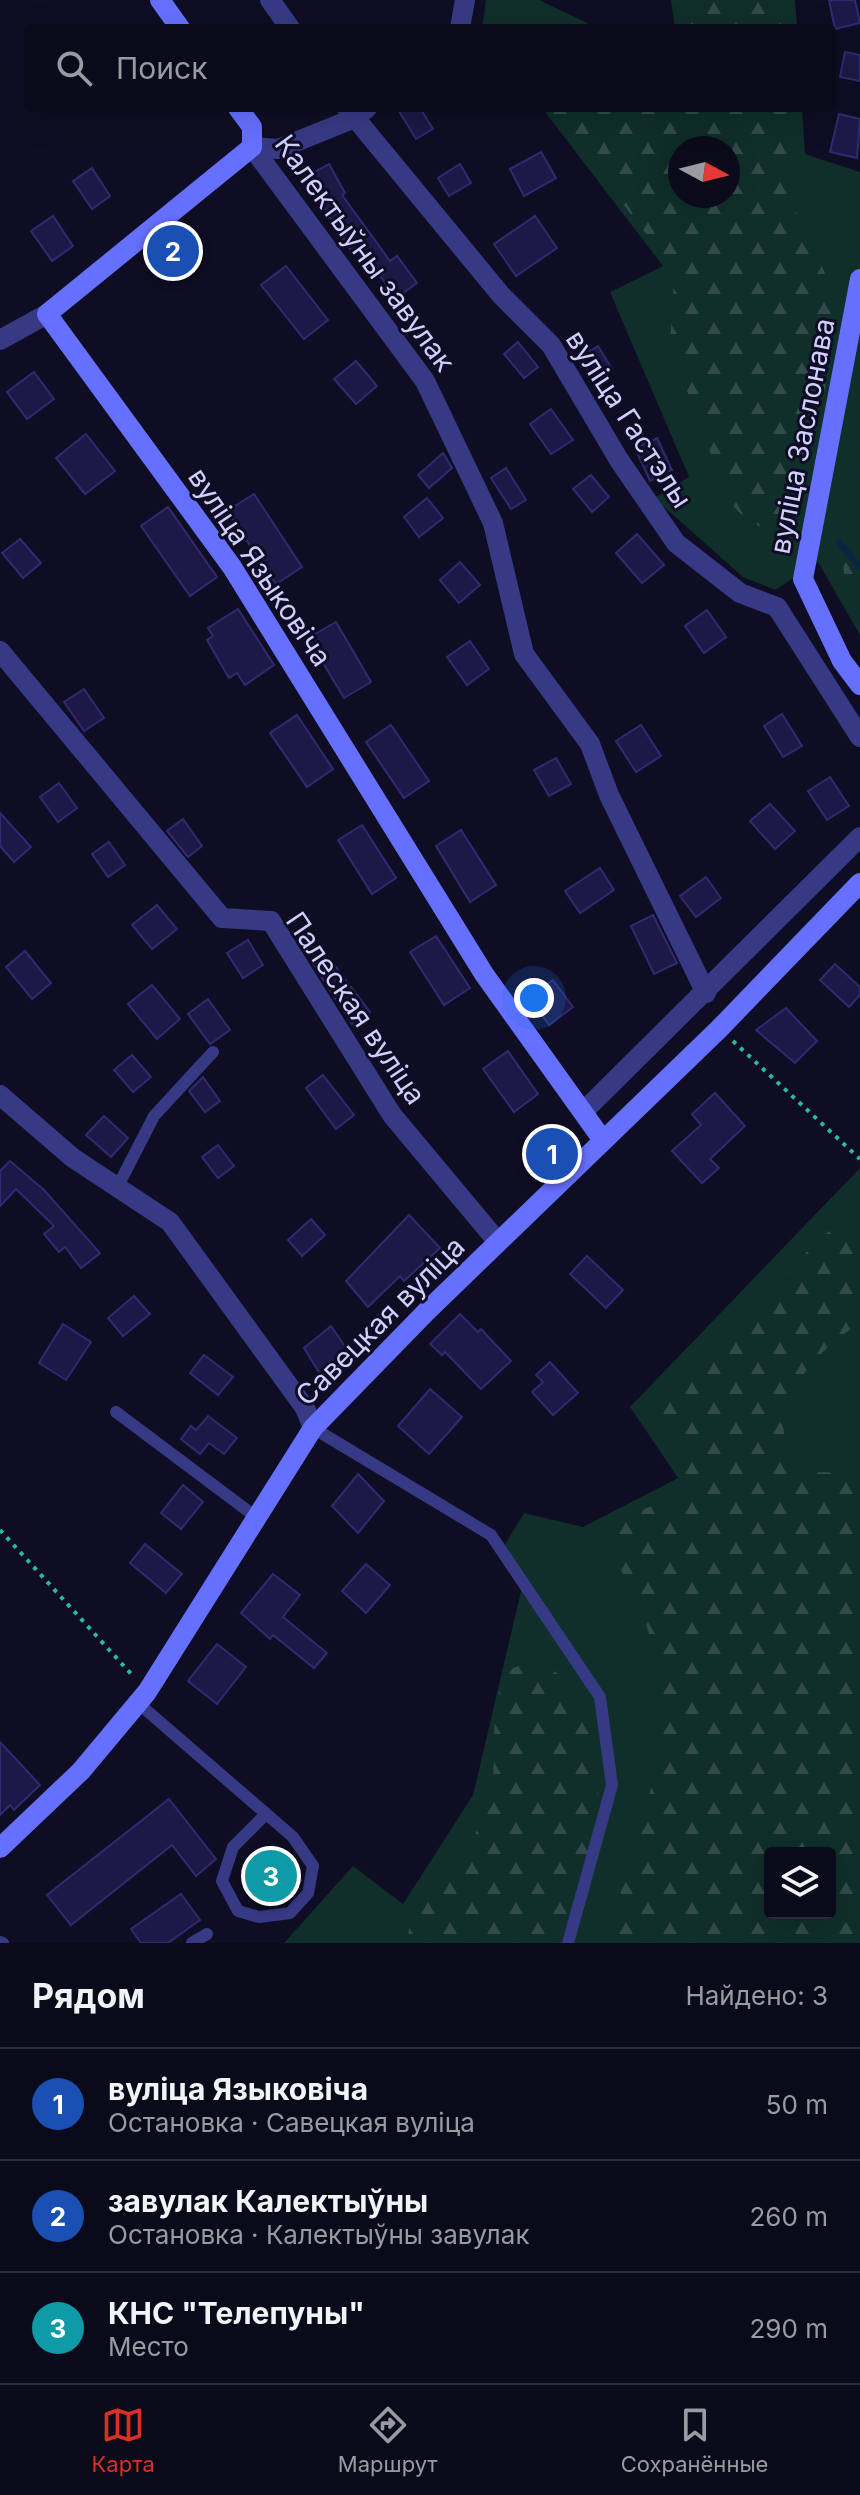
<!DOCTYPE html>
<html lang="ru">
<head>
<meta charset="utf-8">
<style>
  :root { --surface:#0b0a1a; --page:#191827; --text:#f1f3f6; --muted:#9a9aa2; --line:#2b2b39; --accent:#d93025 }
  body { margin:0; font-family:Inter,sans-serif; background:var(--page); color:var(--text) }
  .controls { position:absolute; right:24px; bottom:24px; display:grid; overflow:hidden; border-radius:8px; box-shadow:0 8px 32px #0002 }
  .controls button { width:72px; height:72px; display:grid; place-items:center; padding:0; border:0; border-bottom:2px solid var(--line); background:var(--surface); color:var(--text); font:40px sans-serif }
  .compass { position:absolute; left:668px; top:136px; width:72px; height:72px; border-radius:50%; background:var(--surface); box-shadow:0 8px 32px #0002; rotate:97deg }
  .you { position:absolute; left:534px; top:998px; width:28px; height:28px; margin:-20px; border:6px solid #fff; border-radius:50%; background:#1a73e8; box-shadow:0 0 0 12px #1a73e833 }
  .badge { display:grid; place-items:center; width:52px; height:52px; border-radius:50%; background:var(--accent); color:#fff; font-size:26px; font-weight:700 }
  .pin { position:absolute; translate:-50% -50%; border:4px solid #fff; box-shadow:0 2px 8px #0006 }
  .list { margin:0; padding:0; list-style:none }
  h2 { display:flex; justify-content:space-between; align-items:center; height:104px; margin:0; padding:0 32px; font-size:34px }
  h2 small { font-size:26px; font-weight:400; color:var(--muted) }
  .list li { display:grid; grid-template-columns:52px 1fr auto; gap:24px; align-items:center; box-sizing:border-box; height:112px; padding:0 32px; border-top:2px solid var(--line) }
  .list b { display:block; font-size:30px; white-space:nowrap }
  .list p { margin:0; font-size:26px; white-space:nowrap; color:var(--muted) }
  .list em { font-size:26px; font-style:normal; color:var(--muted) }
  .icon { flex:none; width:44px; height:44px; fill:none; stroke:currentColor; stroke-width:2; stroke-linecap:round; stroke-linejoin:round }
  .map { position:relative; flex:none; width:860px; height:1943px; overflow:hidden }
  .search { position:absolute; background:var(--surface); box-shadow:0 8px 32px #0002; left:24px; right:24px; top:24px; height:88px; display:flex; align-items:center; gap:20px; box-sizing:border-box; padding:0 28px; border-radius:8px; color:var(--muted); font-size:30px }
  .sheet { height:440px; background:var(--surface) }
  nav { display:flex; justify-content:space-around; align-items:center; box-sizing:border-box; height:112px; border-top:2px solid var(--line); background:var(--surface); font-size:22px; color:var(--muted) }
  nav a { display:grid; justify-items:center; gap:4px }
  nav .on { color:var(--accent) }
  .map>svg:first-child { display:block }
  .grass { fill:#102e2a; fill-rule:evenodd }
  .forest { fill:url(#forest-firs); fill-rule:evenodd }
  .lines { fill:none; stroke-linecap:round; stroke-linejoin:round }
  .stream { stroke:#092546; stroke-width:6 }
  .building { fill:#1d1845; stroke:#312972; stroke-width:2 }
  .path { stroke:#29b9a4; stroke-width:4; stroke-dasharray:4 6; stroke-linecap:butt }
  .lane { stroke:#363a84; stroke-width:12 }
  .street { stroke:#363a84; stroke-width:20 }
  .secondary { stroke:#6670ff; stroke-width:20 }
  .labels { text-anchor:middle; stroke-width:6; stroke-linejoin:round; paint-order:stroke }
  .street-label { font-size:28px; fill:#d1cfff; stroke:#0f0d23 }
</style>
</head>
<body>
<div class="map">
<svg width="860" height="1943" viewBox="0 0 860 1943">
  <defs>
    <pattern id="forest-firs" width="22" height="20" patternUnits="userSpaceOnUse" patternTransform="scale(2)"><rect width="22" height="20" fill="#102e2a"/><path d="M5 1l3.5 6h-7zM16 11l3.5 6h-7z" fill="#324b4a"/></pattern>
  </defs>
  <rect width="100%" height="100%" fill="#0f0d23"/>
  <!-- grass -->
  <g class="grass">
    <polygon points="486,0 539,0 598,28 482,28"/>
    <polygon points="671,0 795,0 797,28 675,28"/>
    <path d="M 542,108 L 802,108 L 805,154 L 860,172 L 860,635 L 818,562 L 775,590 L 743,577 L 654,498 L 689,477 L 610,292 L 663,266 ZM 680,148 L 728,148 L 728,196 L 680,196 Z"/>
    <path d="M 860,1168 L 860,1943 L 284,1943 L 353,1866 L 403,1904 L 473,1795 L 522,1587 L 498,1556 L 524,1513 L 583,1527 L 678,1478 L 630,1407 ZM 770,1853 L 830,1853 L 830,1913 L 770,1913 Z"/>
  </g>
  <!-- forest -->
  <g class="forest">
    <polygon points="685,0 778,0 781,28 689,28"/>
    <path d="M 549,108 L 790,108 C 793,136 784,166 790,193 C 801,238 832,266 835,317 C 837,349 826,383 819,413 C 814,439 811,466 804,491 C 789,542 752,536 727,497 L 670,345 L 674,281 L 670,265 ZM 680,148 L 728,148 L 728,196 L 680,196 Z"/>
    <path d="M 860,543 L 860,612 C 849,593 840,577 845,555 Z"/>
    <path d="M 860,1208 L 860,1323 C 821,1347 770,1397 787,1449 C 796,1479 843,1478 860,1458 L 860,1943 L 613,1943 C 614,1898 634,1856 645,1813 C 662,1746 669,1682 643,1616 C 631,1585 613,1558 601,1528 L 681,1493 L 687,1454 L 649,1416 L 820,1238 ZM 770,1853 L 830,1853 L 830,1913 L 770,1913 Z"/>
    <path d="M 540,1663 C 588,1682 600,1752 598,1798 C 597,1846 575,1897 562,1943 L 408,1943 C 408,1885 476,1857 490,1802 C 499,1770 486,1691 510,1670 C 519,1664 530,1663 540,1663 Z"/>
  </g>
  <g class="lines">
    <!-- stream -->
    <polyline class="stream" points="839,543 860,567"/>
  </g>
  <!-- building -->
  <g class="building">
    <polygon points="829,0 855,0 860,23 835,29"/>
    <polygon points="845,52 860,55 860,81 840,77"/>
    <polygon points="397,108 420,108 433,129 416,139"/>
    <polygon points="839,114 860,119 857,158 830,152"/>
    <polygon points="541,152 556,178 524,196 510,169"/>
    <polygon points="329,164 345,193 342,195 390,261 397,256 417,283 396,298 359,246 352,252 305,177"/>
    <polygon points="460,164 471,183 449,196 438,178"/>
    <polygon points="92,168 110,196 92,209 73,181"/>
    <polygon points="53,216 73,246 52,261 31,231"/>
    <polygon points="535,216 557,248 516,276 494,244"/>
    <polygon points="286,266 328,320 304,339 261,285"/>
    <polygon points="518,342 538,367 524,378 504,354"/>
    <polygon points="598,346 612,369 593,380 580,358"/>
    <polygon points="356,361 377,386 356,404 334,379"/>
    <polygon points="34,372 54,399 27,419 7,392"/>
    <polygon points="551,409 573,440 551,454 530,424"/>
    <polygon points="86,434 115,471 85,494 56,458"/>
    <polygon points="657,438 672,470 650,481 635,448"/>
    <polygon points="443,453 452,468 429,488 418,475"/>
    <polygon points="506,468 526,500 511,509 491,478"/>
    <polygon points="591,475 609,497 592,512 573,489"/>
    <polygon points="254,494 302,567 276,584 227,511"/>
    <polygon points="427,498 443,518 419,537 404,517"/>
    <polygon points="168,507 217,577 190,596 141,526"/>
    <polygon points="637,534 664,565 642,583 616,553"/>
    <polygon points="20,539 41,563 23,578 2,553"/>
    <polygon points="460,562 480,585 459,603 440,580"/>
    <polygon points="238,609 274,665 245,685 237,673 229,678 207,640 213,636 208,628"/>
    <polygon points="707,610 726,637 704,653 685,626"/>
    <polygon points="336,622 371,682 344,698 308,638"/>
    <polygon points="470,641 489,669 467,685 447,657"/>
    <polygon points="84,689 104,718 84,731 64,702"/>
    <polygon points="782,714 802,746 783,757 764,726"/>
    <polygon points="297,715 333,769 307,787 270,733"/>
    <polygon points="391,725 429,781 404,798 366,742"/>
    <polygon points="641,725 661,756 636,772 616,741"/>
    <polygon points="556,758 571,784 549,796 534,770"/>
    <polygon points="830,777 849,806 827,820 808,791"/>
    <polygon points="59,783 77,808 58,822 40,797"/>
    <polygon points="770,804 795,831 775,849 750,821"/>
    <polygon points="0,813 31,847 14,862 0,846"/>
    <polygon points="183,819 202,846 188,857 167,831"/>
    <polygon points="362,825 396,878 372,894 338,840"/>
    <polygon points="461,830 496,885 470,902 436,846"/>
    <polygon points="109,842 125,865 108,877 92,854"/>
    <polygon points="600,868 614,890 580,913 565,891"/>
    <polygon points="706,877 721,898 696,917 680,896"/>
    <polygon points="157,905 177,929 152,949 132,925"/>
    <polygon points="653,915 677,963 654,974 631,926"/>
    <polygon points="436,936 470,988 444,1005 410,952"/>
    <polygon points="248,940 263,965 243,978 227,953"/>
    <polygon points="25,951 51,983 32,999 6,967"/>
    <polygon points="326,954 370,1012 352,1024 313,964"/>
    <polygon points="835,964 860,987 860,995 849,1007 820,980"/>
    <polygon points="553,980 573,1007 549,1025 529,997"/>
    <polygon points="152,985 180,1019 157,1039 128,1004"/>
    <polygon points="208,999 230,1030 210,1044 188,1014"/>
    <polygon points="786,1008 817,1041 795,1063 756,1030"/>
    <polygon points="508,1051 538,1094 514,1112 483,1069"/>
    <polygon points="132,1055 151,1077 133,1092 114,1070"/>
    <polygon points="323,1075 354,1115 336,1129 306,1088"/>
    <polygon points="203,1077 220,1101 205,1112 189,1091"/>
    <polygon points="715,1093 745,1126 710,1159 719,1168 702,1183 672,1151 701,1125 692,1114"/>
    <polygon points="104,1116 128,1138 111,1157 86,1135"/>
    <polygon points="218,1145 234,1166 218,1178 202,1157"/>
    <polygon points="10,1161 44,1190 100,1253 81,1268 65,1247 59,1252 44,1234 54,1226 16,1189 0,1206 0,1171"/>
    <polygon points="409,1215 440,1248 404,1281 400,1276 368,1307 346,1281"/>
    <polygon points="311,1219 325,1235 302,1256 288,1240"/>
    <polygon points="587,1256 623,1290 606,1308 570,1274"/>
    <polygon points="134,1296 150,1314 123,1336 108,1318"/>
    <polygon points="460,1314 478,1332 481,1329 511,1361 481,1389 445,1352 442,1355 430,1344"/>
    <polygon points="63,1324 91,1342 66,1380 39,1363"/>
    <polygon points="331,1326 351,1355 322,1377 304,1348"/>
    <polygon points="204,1355 233,1377 218,1395 190,1373"/>
    <polygon points="550,1362 578,1393 553,1415 532,1392 543,1382 536,1375"/>
    <polygon points="430,1389 462,1417 429,1454 398,1426"/>
    <polygon points="208,1416 237,1438 224,1454 209,1443 200,1454 181,1439 191,1426 196,1430"/>
    <polygon points="358,1474 384,1501 358,1533 332,1506"/>
    <polygon points="183,1485 203,1502 181,1529 161,1513"/>
    <polygon points="145,1544 182,1574 166,1593 130,1563"/>
    <polygon points="366,1564 390,1585 366,1613 342,1591"/>
    <polygon points="273,1574 300,1595 283,1617 327,1653 314,1668 273,1635 270,1639 241,1613"/>
    <polygon points="217,1644 246,1667 217,1704 188,1681"/>
    <polygon points="0,1742 40,1785 14,1810 10,1805 0,1815"/>
    <polygon points="169,1799 216,1859 196,1876 172,1845 71,1925 47,1895"/>
    <polygon points="273,1846 301,1880 269,1906 242,1871"/>
    <polygon points="181,1894 200,1920 168,1943 141,1943 131,1929"/>
  </g>
  <g class="lines">
    <!-- path -->
    <g class="path">
      <polyline points="733,1041 860,1159"/>
      <polyline points="0,1530 133,1676"/>
    </g>
    <!-- lane -->
    <g class="lane">
      <polyline points="118,1186 154,1116 213,1052"/>
      <polyline points="116,1412 256,1517"/>
      <polyline points="313,1428 491,1535 600,1697 612,1785 568,1943"/>
      <polyline points="138,1703 293,1837 313,1866 308,1893 290,1913 259,1917 238,1911 222,1881 233,1847 266,1814"/>
      <polyline points="0,1942 3,1943"/>
      <polyline points="192,1943 207,1934"/>
    </g>
    <!-- street -->
    <g class="street">
      <polyline points="270,0 290,28"/>
      <polyline points="460,28 465,0"/>
      <polyline points="347,108 501,295 551,345 619,460 676,543 740,593 777,607 860,737"/>
      <polyline points="252,147 425,381 493,523 524,654 590,744 609,795 706,993"/>
      <polyline points="252,147 278,149 355,118 367,108"/>
      <polyline points="0,340 47,314"/>
      <polyline points="0,651 222,918 271,921 392,1115 498,1242"/>
      <polyline points="0,1095 73,1158 170,1222 305,1408 313,1428"/>
      <polyline points="584,1111 860,837"/>
    </g>
    <!-- secondary -->
    <g class="secondary">
      <polyline points="160,0 180,28"/>
      <polyline points="238,108 252,127 252,147 47,314 232,567 484,974 602,1139"/>
      <polyline points="860,279 803,579 842,661 860,685"/>
      <polyline points="0,1848 81,1771 147,1692 313,1428 426,1312 719,1029 860,883"/>
    </g>
  </g>
  <g class="labels">
    <!-- street labels -->
    <g class="street-label">
      <text transform="translate(365 253) rotate(54)" y="10">Калектыўны завулак</text>
      <text transform="translate(629 419) rotate(57)" y="10">вуліца Гастэлы</text>
      <text transform="translate(802 436) rotate(-79)" y="10">вуліца Заслонава</text>
      <text transform="translate(260 567) rotate(56)" y="10">вуліца Языковіча</text>
      <text transform="translate(356 1008) rotate(56)" y="10">Палеская вуліца</text>
      <text transform="translate(380 1321) rotate(-45)" y="10">Савецкая вуліца</text>
    </g>
  </g>
</svg>
<div class="controls">
<button><svg class="icon" aria-label="layers" viewBox="0 0 24 24"><path d="M12 4l9 5-9 5-9-5zM3 14l9 5 9-5"/></svg></button>
</div>
<svg class="compass" viewBox="-18 -18 36 36"><path d="M0-13l5 13h-10z" fill="#e53935"/><path d="M0 13l5-13h-10z" fill="#9a9aa2"/></svg>
<div class="you"></div>
<div class="pin badge" style="left:552px;top:1154px;background:#1a4fb4">1</div>
<div class="pin badge" style="left:173px;top:251px;background:#1a4fb4">2</div>
<div class="pin badge" style="left:271px;top:1876px;background:#0f9aa8">3</div>
<div class="search"><svg class="icon" aria-label="search" viewBox="0 0 24 24"><circle cx="10" cy="10" r="6"/><path d="M15 15l6 6"/></svg>Поиск</div>
</div>
<section class="sheet">
<h2>Рядом<small>Найдено: 3</small></h2>
<ul class="list">
<li><span class="badge" style="background:#1a4fb4">1</span><div><b>вуліца Языковіча</b><p>Остановка · Савецкая вуліца</p></div><em>50 m</em></li>
<li><span class="badge" style="background:#1a4fb4">2</span><div><b>завулак Калектыўны</b><p>Остановка · Калектыўны завулак</p></div><em>260 m</em></li>
<li><span class="badge" style="background:#0f9aa8">3</span><div><b>КНС &quot;Телепуны&quot;</b><p>Место</p></div><em>290 m</em></li>
</ul>
</section>
<nav>
<a class="on"><svg class="icon" aria-label="map" viewBox="0 0 24 24"><path d="M3 6l6-2 6 2 6-2v14l-6 2-6-2-6 2zM9 4v14M15 6v14"/></svg>Карта</a>
<a><svg class="icon" aria-label="directions" viewBox="0 0 24 24"><path d="M12 3l9 9-9 9-9-9zM9 14v-3h6M13 9l2 2-2 2"/></svg>Маршрут</a>
<a><svg class="icon" aria-label="saved" viewBox="0 0 24 24"><path d="M7 4h10v16l-5-4-5 4z"/></svg>Сохранённые</a>
</nav>
</body>
</html>
